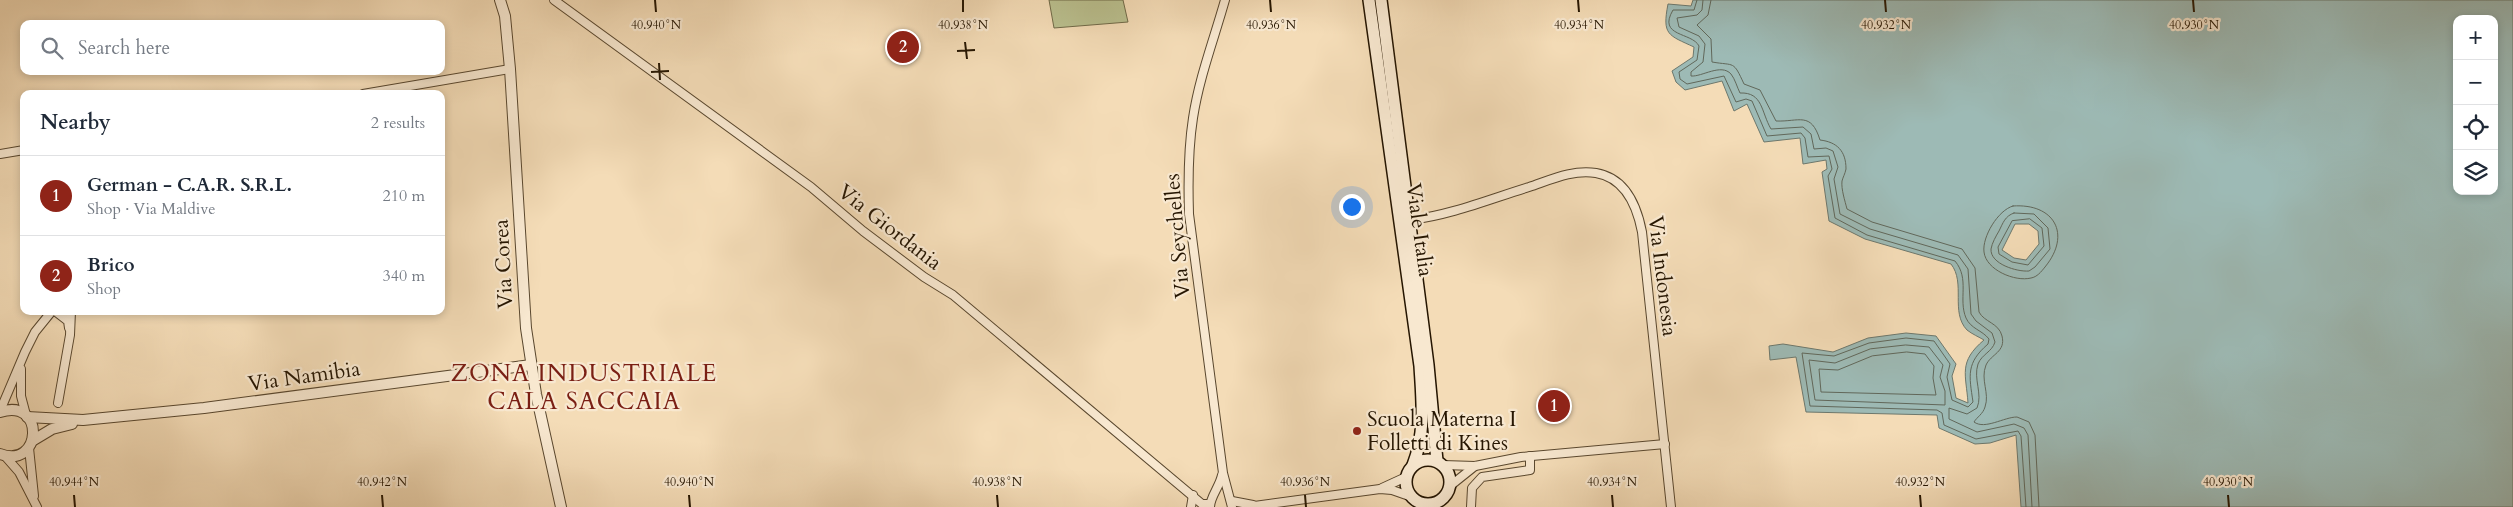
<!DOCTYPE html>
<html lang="en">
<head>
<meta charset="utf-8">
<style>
  :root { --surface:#fff; --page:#f2f2f3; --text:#1f2937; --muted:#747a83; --line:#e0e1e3; --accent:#8f2418 }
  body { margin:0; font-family:Cardo,serif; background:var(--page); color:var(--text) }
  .controls { position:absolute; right:15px; top:15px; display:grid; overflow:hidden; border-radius:10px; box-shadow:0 2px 8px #0003 }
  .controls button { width:45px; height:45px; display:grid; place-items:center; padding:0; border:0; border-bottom:1px solid var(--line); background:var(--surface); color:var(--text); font:25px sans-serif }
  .you { position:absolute; left:1351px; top:206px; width:18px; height:18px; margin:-12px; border:4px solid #fff; border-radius:50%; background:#1a73e8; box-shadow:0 0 0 8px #1a73e833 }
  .badge { display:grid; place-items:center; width:32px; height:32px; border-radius:50%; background:var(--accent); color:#fff; font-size:16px; font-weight:700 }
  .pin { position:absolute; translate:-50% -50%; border:2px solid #fff; box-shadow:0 1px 5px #0006 }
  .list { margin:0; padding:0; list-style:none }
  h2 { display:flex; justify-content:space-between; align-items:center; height:65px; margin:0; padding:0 20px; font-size:21px }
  h2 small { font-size:16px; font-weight:400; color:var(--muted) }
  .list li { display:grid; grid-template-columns:32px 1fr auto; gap:15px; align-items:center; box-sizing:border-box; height:80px; padding:0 20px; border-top:1px solid var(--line) }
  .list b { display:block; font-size:19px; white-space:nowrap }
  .list p { margin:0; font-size:16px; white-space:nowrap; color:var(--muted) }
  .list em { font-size:16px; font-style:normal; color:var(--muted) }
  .icon { flex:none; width:28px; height:28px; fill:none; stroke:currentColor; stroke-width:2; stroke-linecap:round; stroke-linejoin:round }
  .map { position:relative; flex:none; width:2513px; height:507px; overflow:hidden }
  .search { position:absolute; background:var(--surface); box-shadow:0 2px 8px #0003; left:20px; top:20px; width:425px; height:55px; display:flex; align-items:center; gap:12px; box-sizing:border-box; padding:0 18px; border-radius:10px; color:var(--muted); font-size:19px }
  .panel { position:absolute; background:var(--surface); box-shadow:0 2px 8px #0003; left:20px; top:90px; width:425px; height:225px; border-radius:10px }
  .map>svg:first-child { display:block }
  .green { fill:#bac08f; stroke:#706a48 }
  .water { fill:#9dbab5; stroke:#6d786d; fill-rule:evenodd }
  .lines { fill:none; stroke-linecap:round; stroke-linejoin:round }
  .shore { stroke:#61685b; stroke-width:1 }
  .minor-casing { stroke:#59472e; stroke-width:10 }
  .tertiary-casing { stroke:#59472e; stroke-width:12 }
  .secondary-casing { stroke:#251501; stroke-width:14 }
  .minor { stroke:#f8e8d0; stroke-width:8 }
  .tertiary { stroke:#f8e8d0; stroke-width:10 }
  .secondary { stroke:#f8e8d0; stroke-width:11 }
  .ticks { fill:none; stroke:#251501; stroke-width:2 }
  .poi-dot { fill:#8f2418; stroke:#f8e8d0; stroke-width:2 }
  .labels { text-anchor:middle; stroke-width:4.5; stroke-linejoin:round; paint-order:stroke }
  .street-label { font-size:21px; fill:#251501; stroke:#f8e8d0 }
  .poi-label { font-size:21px; fill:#251501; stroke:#f8e8d0; text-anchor:start }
  .quarter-label { font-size:24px; letter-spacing:1px; fill:#7a1f14; stroke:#f8e8d0 }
  .ticks-label { font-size:12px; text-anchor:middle; fill:#251501; stroke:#f8e8d0; stroke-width:4.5; stroke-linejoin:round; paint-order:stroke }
</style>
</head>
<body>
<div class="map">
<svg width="2513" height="507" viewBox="0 0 2513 507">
  <rect width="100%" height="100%" fill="#f4dcb7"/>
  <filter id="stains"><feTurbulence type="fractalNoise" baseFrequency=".004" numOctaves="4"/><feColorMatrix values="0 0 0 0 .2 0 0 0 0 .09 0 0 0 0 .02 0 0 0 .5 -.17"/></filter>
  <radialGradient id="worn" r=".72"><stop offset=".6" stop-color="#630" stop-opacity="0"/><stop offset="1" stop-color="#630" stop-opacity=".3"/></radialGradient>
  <!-- green -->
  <polygon class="green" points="1049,0 1123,0 1128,22 1054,28"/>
  <!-- water -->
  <path class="water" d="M 1693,0 L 2513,0 L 2513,507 L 2021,507 L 2016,435 L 1990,443 L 1975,444 L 1939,428 L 1937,415 L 1806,412 L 1796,357 L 1770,360 L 1769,346 L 1783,344 L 1833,352 L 1868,338 L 1906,333 L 1936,336 L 1956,364 L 1952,376 L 1956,398 L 1968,403 C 1966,374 1958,362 1984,340 C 1979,337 1972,334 1967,330 C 1950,312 1966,283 1951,264 L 1865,239 L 1829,221 L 1822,172 L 1827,169 L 1826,160 L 1803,164 L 1800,138 L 1764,142 L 1747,104 L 1734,111 L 1722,81 L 1685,90 L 1676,82 L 1672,71 L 1693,57 L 1694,47 C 1668,35 1662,35 1668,4 L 1691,6 ZM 2457,19 L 2494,19 L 2494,191 L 2457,191 ZM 2015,224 L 2029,224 L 2038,231 L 2039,244 L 2026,260 L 2014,258 L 2002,250 Z"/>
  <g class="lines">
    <!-- shore -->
    <g class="shore">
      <path d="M 1697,0 L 1694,10 L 1673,10 C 1657,37 1692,32 1699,46 L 1697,60 L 1679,72 L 1680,79 L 1687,84 L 1724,76 L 1736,102 L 1746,99 L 1752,101 L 1767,136 L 1801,133 L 1805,138 L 1808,157 L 1829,156 L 1832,169 L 1828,176 L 1835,218 L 1867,235 L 1955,261 C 1970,279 1958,299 1966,318 C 1971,329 1982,330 1989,339 L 1988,344 C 1966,363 1969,375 1973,402 L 1968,407 L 1952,400 L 1947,377 L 1950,364 L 1934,341 L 1906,338 L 1869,343 L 1834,356 L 1802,353 L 1810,406 L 1937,410 L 1942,413 L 1944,425 L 1976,439 L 2018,431 L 2021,436 L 2026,507"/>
      <path d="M 1703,0 L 1702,10 L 1697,15 L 1677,18 L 1679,27 L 1699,36 L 1705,44 L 1703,62 L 1691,72 L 1691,76 C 1702,77 1721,63 1731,74 C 1735,79 1737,87 1740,93 C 1763,92 1761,112 1771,129 L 1803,127 L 1811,134 L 1814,149 L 1826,148 L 1833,151 L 1838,167 L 1834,179 L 1840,214 L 1870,229 L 1958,255 L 1968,269 L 1971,314 L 1976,321 L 1992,333 L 1995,342 C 1992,352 1982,354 1978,364 C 1973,379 1983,394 1977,408 L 1967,414 L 1949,408 L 1949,419 L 1977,432 L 2014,424 L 2024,428 L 2028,435 L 2032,507"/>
      <path d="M 1711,0 L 1708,15 L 1697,25 L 1711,39 L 1712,62 C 1735,66 1733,60 1744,84 L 1760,90 L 1776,121 C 1799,122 1811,111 1820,140 C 1837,142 1846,151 1846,169 C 1845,174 1843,177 1842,181 C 1841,189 1845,201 1847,209 L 1872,222 L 1962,249 L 1975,268 L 1979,312 C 1984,322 1999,323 2002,336 C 2006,352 1991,354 1986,365 C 1980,380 1990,393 1985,407 C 1983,414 1977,417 1974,422 C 1985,430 2004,417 2017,417 L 2029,422 L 2035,435 L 2039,507"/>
      <path d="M 2013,206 C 2054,203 2072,234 2045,267 C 2041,272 2037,277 2031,278 C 2015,282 1986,270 1984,252 C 1982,237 1998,210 2013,206 Z"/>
      <path d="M 2014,213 L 2034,214 L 2048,228 L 2050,249 L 2035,267 L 2029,271 C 2017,272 1990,264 1991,249 C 1992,243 1996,236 1999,231 C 2003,223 2005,216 2014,213 Z"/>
      <polygon points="2030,219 2042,228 2044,246 2028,265 2012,262 1999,254 1998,247 2012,221"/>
      <polygon points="1906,345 1929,347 1943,365 1940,377 1945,391 1945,405 1815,400 1809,360 1835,363 1870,349"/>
      <polygon points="1907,352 1925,354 1934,366 1933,378 1936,395 1821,392 1819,369 1838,370 1872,356"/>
    </g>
    <!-- minor casing -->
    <g class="minor-casing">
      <g id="minor">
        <polyline points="554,0 811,187 863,231 924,277 953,295 1202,504 1210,504"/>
        <path d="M 1225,0 C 1214,39 1199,78 1193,118 C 1188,150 1188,182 1189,214 L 1223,473 L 1232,507"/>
        <polyline points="363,94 510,69"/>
        <polyline points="0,154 24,150"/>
        <path d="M 1410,220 C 1451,215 1490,199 1529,187 C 1550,180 1573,169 1596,173 C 1626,178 1637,206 1642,232 L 1671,507"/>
        <polyline points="55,311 68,321 69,328"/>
        <polyline points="21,369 21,396 26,415"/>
        <polyline points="58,403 70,335 71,311"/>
        <polyline points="0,411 25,352 35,332 52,311"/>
        <polyline points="29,448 34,496"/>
        <polyline points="5,456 19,472 37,507"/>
        <polyline points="1443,465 1475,466 1521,457 1665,444"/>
        <polyline points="1450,486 1475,466"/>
        <polyline points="1382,488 1406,477"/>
        <polyline points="1232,501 1253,505"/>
        <polyline points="1191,507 1193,495"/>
        <path d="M 1210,507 C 1210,497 1220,486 1222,475"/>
        <polyline points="1247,507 1380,489 1392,490 1412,497"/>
        <polyline points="1471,507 1472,488 1482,477 1530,470 1530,456"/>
      </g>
    </g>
    <!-- tertiary casing -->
    <g class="tertiary-casing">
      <g id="tertiary">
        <polyline points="500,0 505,16 510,69 526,328 536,394 561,507"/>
        <path d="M 0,412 C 46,397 42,470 0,454"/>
        <polyline points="27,417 83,420 204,408 531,365"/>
        <polyline points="32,441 52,429 72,424"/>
      </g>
    </g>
    <!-- secondary casing -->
    <g class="secondary-casing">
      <g id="secondary">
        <path d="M 1369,0 L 1420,366 C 1422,400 1426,432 1413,465"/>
        <polyline points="1381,0 1428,365 1437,461"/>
        <circle cx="1428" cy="482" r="22"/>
      </g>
    </g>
    <!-- minor -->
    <use href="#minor" class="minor"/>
    <!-- tertiary -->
    <use href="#tertiary" class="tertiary"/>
    <!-- secondary -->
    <use href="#secondary" class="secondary"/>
  </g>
  <!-- ticks -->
  <path class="ticks" d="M 655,0 L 656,12M 963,0 L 963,12M 1270,0 L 1271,12M 1578,0 L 1579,12M 1885,0 L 1886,12M 2193,0 L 2194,12M 965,42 L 967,59M 957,51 L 975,50M 659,63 L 660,80M 651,72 L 669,71M 74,495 L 75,507M 382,495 L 383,507M 689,495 L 690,507M 997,495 L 998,507M 1305,495 L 1306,507M 1612,495 L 1613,507M 1920,495 L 1921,507M 2228,495 L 2229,507"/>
  <!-- markers -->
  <circle class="poi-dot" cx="1357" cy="431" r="5"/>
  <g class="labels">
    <!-- street labels -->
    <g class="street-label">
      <text transform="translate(890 227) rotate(38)" y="7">Via Giordania</text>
      <text transform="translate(1420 230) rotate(82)" y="7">Viale Italia</text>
      <text transform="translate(1177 236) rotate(-95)" y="7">Via Seychelles</text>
      <text transform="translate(503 264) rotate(-93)" y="7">Via Corea</text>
      <text transform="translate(1663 276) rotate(83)" y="7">Via Indonesia</text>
      <text transform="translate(304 376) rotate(-8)" y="7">Via Namibia</text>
    </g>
    <!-- poi labels -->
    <g class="poi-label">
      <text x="1367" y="426">Scuola Materna I<tspan x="1367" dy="24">Folletti di Kines</tspan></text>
    </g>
    <!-- quarter labels -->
    <g class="quarter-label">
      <text x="584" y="381">ZONA INDUSTRIALE<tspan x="584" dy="28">CALA SACCAIA</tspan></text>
    </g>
  </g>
  <g class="ticks-label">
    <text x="656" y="29">40.940°N</text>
    <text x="963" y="29">40.938°N</text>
    <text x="1271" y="29">40.936°N</text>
    <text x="1579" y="29">40.934°N</text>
    <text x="1886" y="29">40.932°N</text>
    <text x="2194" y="29">40.930°N</text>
    <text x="74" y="486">40.944°N</text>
    <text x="382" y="486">40.942°N</text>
    <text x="689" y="486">40.940°N</text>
    <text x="997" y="486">40.938°N</text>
    <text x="1305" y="486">40.936°N</text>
    <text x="1612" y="486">40.934°N</text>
    <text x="1920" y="486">40.932°N</text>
    <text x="2228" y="486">40.930°N</text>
  </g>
  <rect width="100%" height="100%" filter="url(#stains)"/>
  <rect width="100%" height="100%" fill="url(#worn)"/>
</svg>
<div class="controls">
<button>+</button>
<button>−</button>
<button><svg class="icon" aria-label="locate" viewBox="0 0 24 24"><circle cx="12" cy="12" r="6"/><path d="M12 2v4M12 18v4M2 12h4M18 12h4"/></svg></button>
<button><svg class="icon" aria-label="layers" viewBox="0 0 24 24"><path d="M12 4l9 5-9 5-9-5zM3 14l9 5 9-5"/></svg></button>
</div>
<div class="you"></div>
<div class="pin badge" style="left:1554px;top:406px">1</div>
<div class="pin badge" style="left:903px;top:47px">2</div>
<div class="search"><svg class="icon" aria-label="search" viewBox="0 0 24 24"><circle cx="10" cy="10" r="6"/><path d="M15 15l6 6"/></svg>Search here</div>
<section class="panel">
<h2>Nearby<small>2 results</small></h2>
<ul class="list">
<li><span class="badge">1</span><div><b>German - C.A.R. S.R.L.</b><p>Shop · Via Maldive</p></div><em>210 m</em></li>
<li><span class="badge">2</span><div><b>Brico</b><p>Shop</p></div><em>340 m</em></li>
</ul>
</section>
</div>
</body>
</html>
